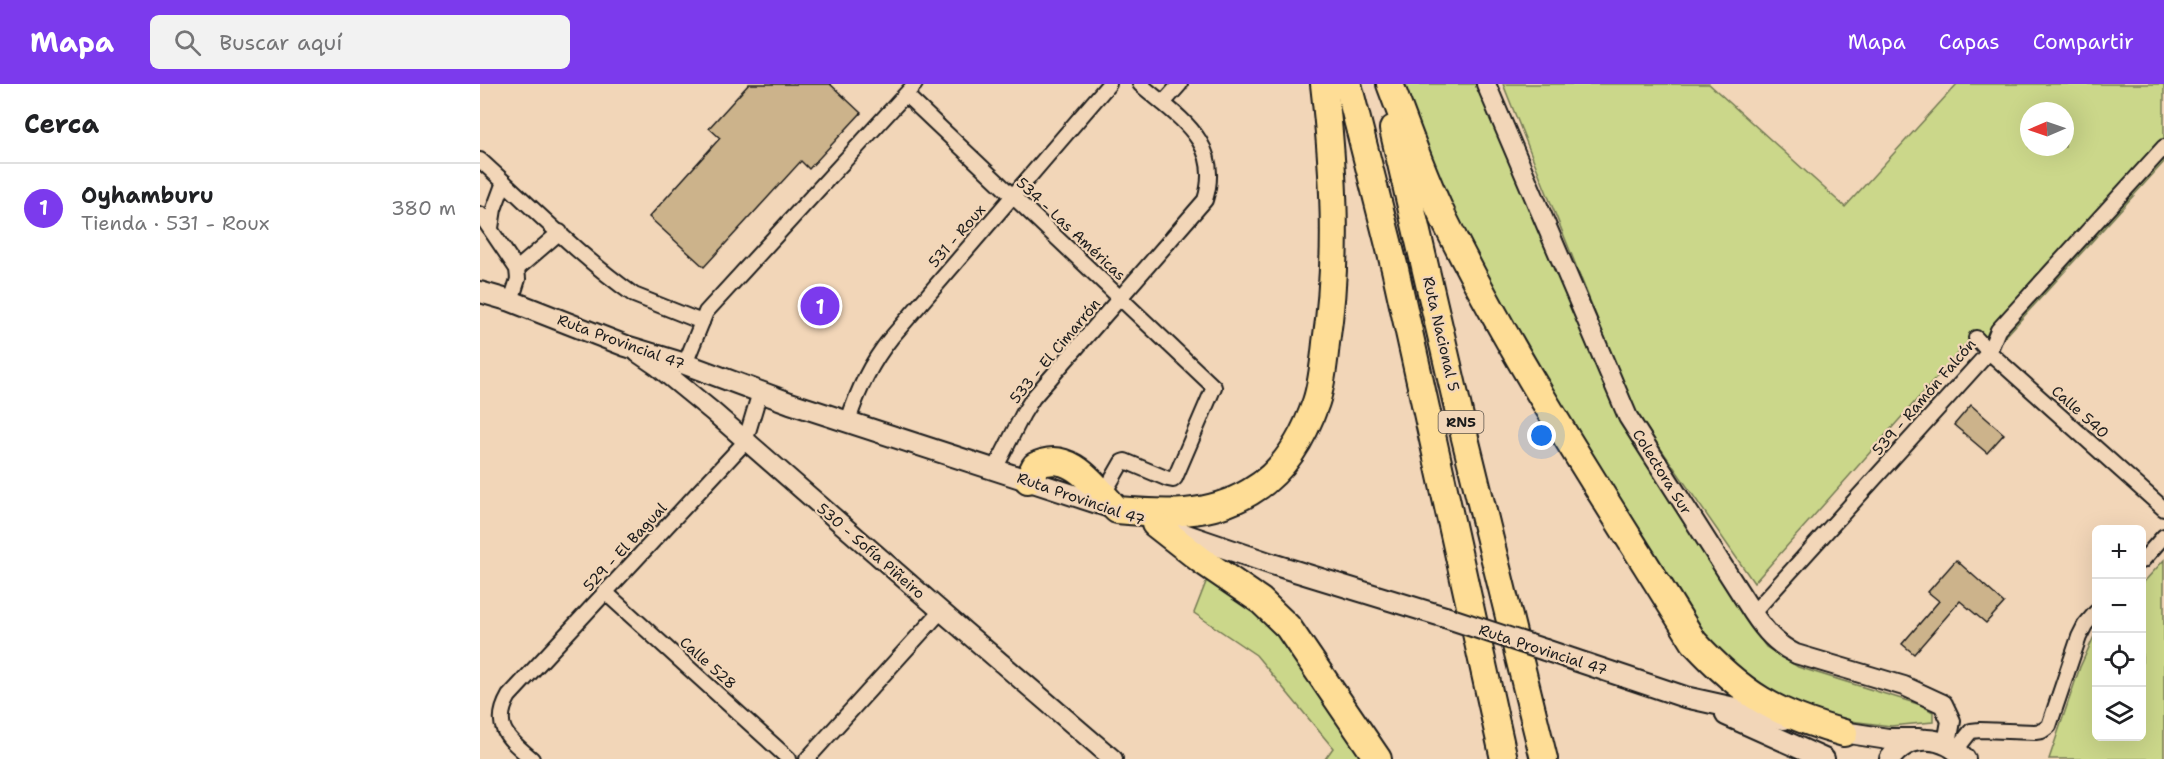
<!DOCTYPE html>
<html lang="es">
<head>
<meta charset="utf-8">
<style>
  :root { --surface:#fff; --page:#f2f2f2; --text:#202124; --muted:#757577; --line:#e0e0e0; --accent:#7c3aed }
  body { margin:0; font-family:"Shantell Sans",sans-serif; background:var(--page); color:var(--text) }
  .controls { position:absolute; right:18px; bottom:18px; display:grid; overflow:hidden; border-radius:9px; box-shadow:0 6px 24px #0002 }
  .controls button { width:54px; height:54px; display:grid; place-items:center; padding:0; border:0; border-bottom:2px solid var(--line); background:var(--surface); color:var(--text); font:30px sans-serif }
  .compass { position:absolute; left:1540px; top:18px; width:54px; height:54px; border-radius:50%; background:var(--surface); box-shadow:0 6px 24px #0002; rotate:268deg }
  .you { position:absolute; left:1062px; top:352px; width:21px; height:21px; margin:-15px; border:4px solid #fff; border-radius:50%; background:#1a73e8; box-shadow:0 0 0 9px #1a73e833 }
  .badge { display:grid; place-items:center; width:39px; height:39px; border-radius:50%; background:var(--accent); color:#fff; font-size:20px; font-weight:700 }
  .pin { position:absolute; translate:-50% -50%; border:3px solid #fff; box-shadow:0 2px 6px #0006 }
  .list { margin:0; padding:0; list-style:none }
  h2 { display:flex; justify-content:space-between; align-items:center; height:78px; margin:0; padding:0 24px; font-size:26px }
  h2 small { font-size:20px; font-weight:400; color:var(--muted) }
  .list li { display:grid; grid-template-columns:39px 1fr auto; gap:18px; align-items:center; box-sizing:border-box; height:90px; padding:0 24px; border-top:2px solid var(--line) }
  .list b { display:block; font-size:22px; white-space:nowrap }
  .list p { margin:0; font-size:20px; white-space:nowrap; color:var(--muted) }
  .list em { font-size:20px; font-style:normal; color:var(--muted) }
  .icon { flex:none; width:33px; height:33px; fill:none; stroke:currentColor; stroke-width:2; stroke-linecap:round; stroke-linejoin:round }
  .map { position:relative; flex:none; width:1684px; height:675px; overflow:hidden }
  header { display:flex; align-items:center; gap:36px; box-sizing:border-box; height:84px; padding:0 30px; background:var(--accent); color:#fff }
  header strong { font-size:28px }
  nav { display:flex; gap:33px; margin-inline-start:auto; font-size:21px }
  .search { width:420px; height:54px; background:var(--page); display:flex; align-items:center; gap:15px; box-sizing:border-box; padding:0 21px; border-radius:9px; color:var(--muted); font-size:22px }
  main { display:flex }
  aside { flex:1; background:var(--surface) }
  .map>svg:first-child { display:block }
  .green { fill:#cbd78a; stroke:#747a53; stroke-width:1.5; fill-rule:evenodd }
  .building { fill:#ccb38b; stroke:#1c1c1c; stroke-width:1.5 }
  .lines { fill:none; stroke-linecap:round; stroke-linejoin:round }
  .minor-casing { stroke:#1c1c1c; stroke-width:18 }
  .tertiary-casing { stroke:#1c1c1c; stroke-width:22 }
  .secondary-casing { stroke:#1c1c1c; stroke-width:24 }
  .motorway-casing { stroke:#1c1c1c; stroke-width:30 }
  .minor { stroke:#f2d6b8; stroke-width:14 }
  .tertiary { stroke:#f2d6b8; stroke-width:18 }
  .secondary { stroke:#f2d6b8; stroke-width:20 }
  .motorway { stroke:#fedd96; stroke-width:26 }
  .secondary-bridge-casing { stroke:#1c1c1c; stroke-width:24; stroke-linecap:butt }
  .secondary-bridge { stroke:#f2d6b8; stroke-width:20 }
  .labels { text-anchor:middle; stroke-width:4.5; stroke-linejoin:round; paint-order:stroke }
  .shield { fill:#f2d6b8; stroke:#5c544b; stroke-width:1.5 }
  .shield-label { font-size:14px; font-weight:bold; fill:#1c1c1c }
  .street-label { font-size:15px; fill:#1c1c1c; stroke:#f2d6b8 }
</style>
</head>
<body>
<header>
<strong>Mapa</strong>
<div class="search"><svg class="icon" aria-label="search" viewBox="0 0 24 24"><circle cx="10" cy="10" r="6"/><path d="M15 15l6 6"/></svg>Buscar aquí</div>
<nav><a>Mapa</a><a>Capas</a><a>Compartir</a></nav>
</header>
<main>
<aside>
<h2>Cerca<small></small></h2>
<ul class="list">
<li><span class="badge">1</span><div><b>Oyhamburu</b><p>Tienda · 531 - Roux</p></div><em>380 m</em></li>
</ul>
</aside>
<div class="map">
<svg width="1684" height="675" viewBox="0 0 1684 675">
  <rect width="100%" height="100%" fill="#f2d6b8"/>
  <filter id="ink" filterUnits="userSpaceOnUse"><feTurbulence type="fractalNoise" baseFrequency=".0167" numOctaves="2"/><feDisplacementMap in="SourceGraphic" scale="12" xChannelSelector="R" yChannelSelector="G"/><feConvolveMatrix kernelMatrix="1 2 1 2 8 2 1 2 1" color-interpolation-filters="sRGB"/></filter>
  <g filter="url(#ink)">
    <!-- green -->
    <g class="green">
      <polygon points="920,0 999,0 1141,336 1262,529 1286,563 1318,583 1441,621 1453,628 1453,638 1411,642 1370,637 1313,624 1228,565 1030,251 944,71"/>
      <path d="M 1023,0 L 1229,0 L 1365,123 L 1477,0 L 1684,0 L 1684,78 L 1516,263 L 1497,248 L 1274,499 L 1154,326 ZM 1549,27 L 1585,27 L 1585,63 L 1549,63 Z"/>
      <polygon points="1684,476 1684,675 1569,675 1600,583 1616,548 1616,652 1662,652 1662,500"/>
      <polygon points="728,493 784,530 889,675 845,675 853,664 776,571 714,529"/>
    </g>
    <!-- building -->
    <g class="building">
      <polygon points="269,0 350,0 381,29 329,85 321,77 224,183 169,133 240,54 229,44"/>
      <polygon points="1491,321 1524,350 1507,369 1474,341"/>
      <polygon points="1476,476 1524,519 1506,539 1480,517 1434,570 1422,560 1459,517 1448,508"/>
    </g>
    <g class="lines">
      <!-- minor casing -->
      <g class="minor-casing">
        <g id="minor">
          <polyline points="426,11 734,303 695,394 693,396 688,395 645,377 642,378 623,411"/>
          <polyline points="683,19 700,0"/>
          <path d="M 0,76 C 50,121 99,172 154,211 L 222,238"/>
          <polyline points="0,130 37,185 38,195 31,217"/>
          <polyline points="11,144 14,125 24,98"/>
          <polyline points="37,185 80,148"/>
          <polyline points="1496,254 1509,268 1684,425"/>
          <polyline points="205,280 226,228 435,0"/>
          <path d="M 368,337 C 378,306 390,280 411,254 L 629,0"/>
          <path d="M 515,385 L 543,330 L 553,314 L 725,116 C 743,58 699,34 660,0"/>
          <polyline points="1662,477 1684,452"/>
          <polyline points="125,508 309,675"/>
          <polyline points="1273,529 1509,268 1518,246 1684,63"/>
          <polyline points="1476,666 1491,647 1500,646 1555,648 1562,647 1569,642 1599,553 1605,541 1616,528"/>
          <path d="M 52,675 C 29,655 11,643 29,612 L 265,358 L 280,308"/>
          <polyline points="327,675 461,527"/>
        </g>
      </g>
      <!-- tertiary casing -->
      <g class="tertiary-casing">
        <g id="tertiary">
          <path d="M 1006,0 L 1148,333 L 1273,529 C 1285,547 1296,560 1316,570 L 1424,602 L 1463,620 L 1471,637 L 1467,659"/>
          <polyline points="158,269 177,282 232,327 461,527 633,675"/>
        </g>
      </g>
      <!-- secondary casing -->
      <g class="secondary-casing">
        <g id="secondary">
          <polyline points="0,208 31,217 146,262 205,280 310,319 636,425"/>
          <polyline points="686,444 792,480 965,533"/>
          <polyline points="1065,566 1205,613 1304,635"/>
          <polyline points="1246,631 1344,675"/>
          <polyline points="1350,646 1408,655 1439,655"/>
          <path d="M 1410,675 C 1430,648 1464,651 1485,675"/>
        </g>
      </g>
      <!-- motorway casing -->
      <g class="motorway-casing">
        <g id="motorway">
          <polyline points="868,0 915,185 1024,675"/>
          <path d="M 910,0 C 927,45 943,92 964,135 C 1036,282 1128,418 1214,558 C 1262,610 1295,630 1364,649"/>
          <polyline points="913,45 984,350 1064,675"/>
          <path d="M 548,396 L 555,382 C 590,363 615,403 637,426 C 684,430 728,433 770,408 C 803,389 824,353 836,318 C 842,300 844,278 846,259 C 859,172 854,87 844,0"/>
          <polyline points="675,440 721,476 781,517 808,543 898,675"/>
        </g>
      </g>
      <!-- minor -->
      <use href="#minor" class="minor"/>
      <!-- tertiary -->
      <use href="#tertiary" class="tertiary"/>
      <!-- secondary -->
      <use href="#secondary" class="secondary"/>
      <!-- motorway -->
      <use href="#motorway" class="motorway"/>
      <!-- secondary-bridge casing -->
      <g class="secondary-bridge-casing">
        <polyline id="secondary-bridge" points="965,533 1065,566"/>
      </g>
      <!-- secondary-bridge -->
      <use href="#secondary-bridge" class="secondary-bridge"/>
    </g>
  </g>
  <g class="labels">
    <!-- shield labels -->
    <rect class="shield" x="958.5" y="327" width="45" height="22" rx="4.5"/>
    <g class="shield-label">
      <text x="981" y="343">RN5</text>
    </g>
    <!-- street labels -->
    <g class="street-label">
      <text transform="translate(591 145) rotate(43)" y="5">534 - Las Américas</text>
      <text transform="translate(477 152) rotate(-49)" y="5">531 - Roux</text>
      <text transform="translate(961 250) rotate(77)" y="5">Ruta Nacional 5</text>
      <text transform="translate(141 258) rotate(20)" y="5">Ruta Provincial 47</text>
      <text transform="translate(575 267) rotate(-50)" y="5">533 - El Cimarrón</text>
      <text transform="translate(1444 313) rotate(-49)" y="5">539 - Ramón Falcón</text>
      <text transform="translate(1600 328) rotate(42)" y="5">Calle 540</text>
      <text transform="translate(1182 388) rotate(58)" y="5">Colectora Sur</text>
      <text transform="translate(601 415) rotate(19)" y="5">Ruta Provincial 47</text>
      <text transform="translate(145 463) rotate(-47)" y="5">529 - El Bagual</text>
      <text transform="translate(391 467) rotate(41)" y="5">530 - Sofía Piñeiro</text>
      <text transform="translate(1063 566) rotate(18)" y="5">Ruta Provincial 47</text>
      <text transform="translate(228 579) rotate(42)" y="5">Calle 528</text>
    </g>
  </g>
</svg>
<div class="controls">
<button>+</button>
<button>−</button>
<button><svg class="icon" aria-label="locate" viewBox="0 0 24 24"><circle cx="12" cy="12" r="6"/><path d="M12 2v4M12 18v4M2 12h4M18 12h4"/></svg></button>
<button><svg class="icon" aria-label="layers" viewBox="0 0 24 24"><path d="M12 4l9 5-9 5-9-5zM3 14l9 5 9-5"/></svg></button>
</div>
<svg class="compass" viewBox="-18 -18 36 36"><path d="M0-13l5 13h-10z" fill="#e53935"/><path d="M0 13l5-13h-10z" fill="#757577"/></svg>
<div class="you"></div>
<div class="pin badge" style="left:340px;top:222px">1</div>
</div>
</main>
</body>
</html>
